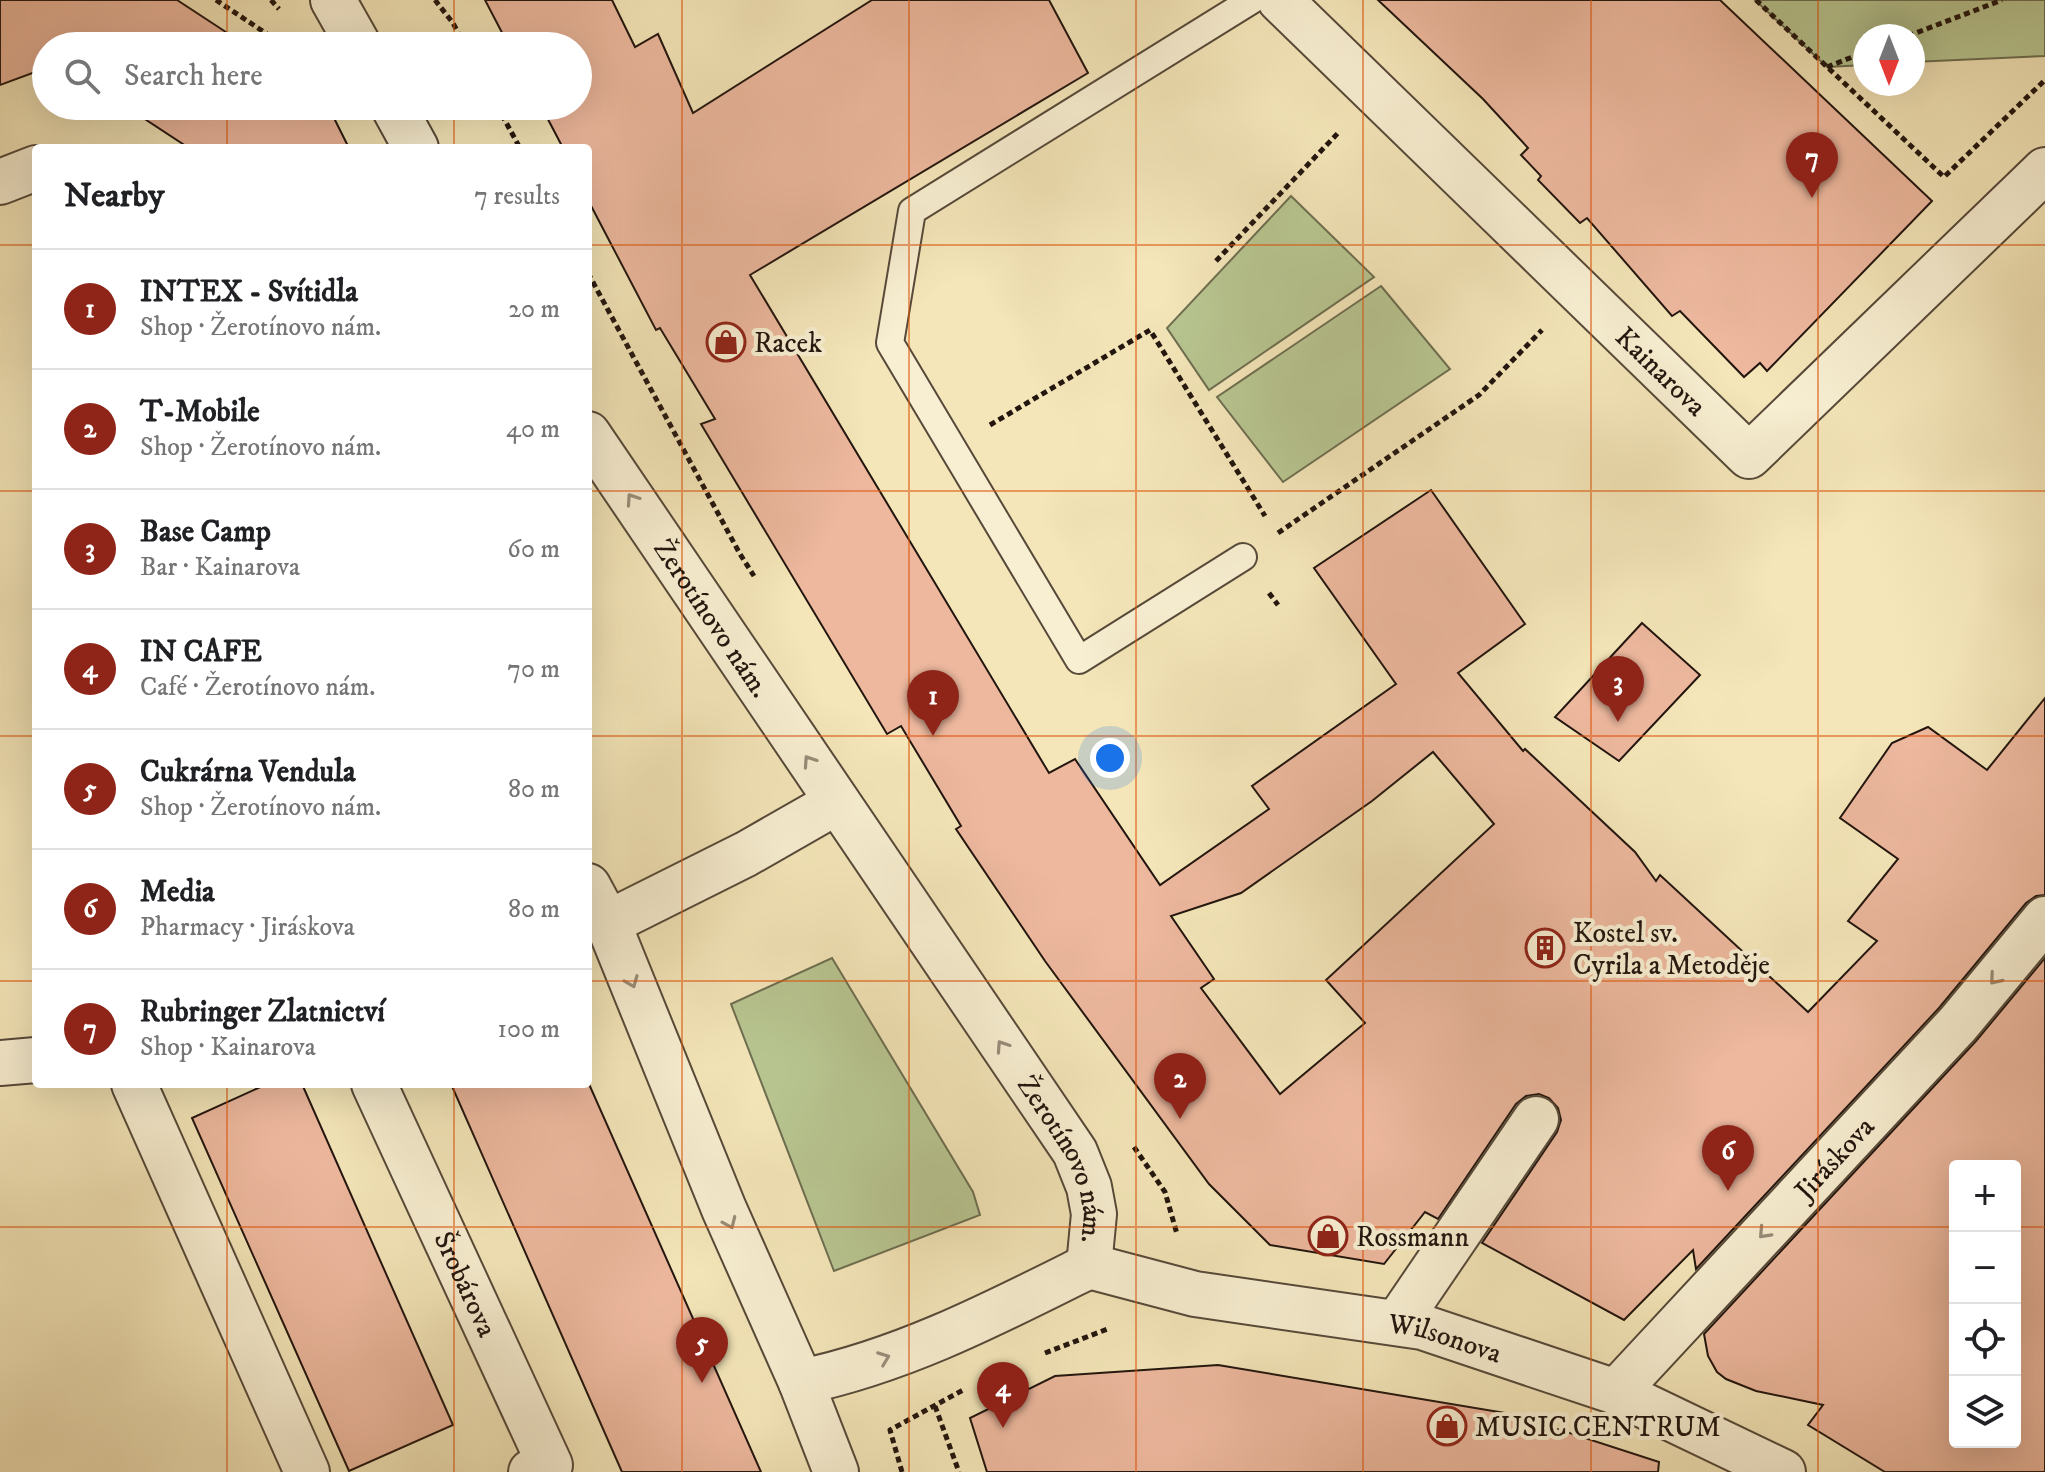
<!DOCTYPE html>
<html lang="en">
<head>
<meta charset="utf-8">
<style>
  :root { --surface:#fff; --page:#f2f2f2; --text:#202124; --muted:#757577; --line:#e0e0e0; --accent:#8f2418 }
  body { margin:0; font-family:"IM FELL DW Pica",serif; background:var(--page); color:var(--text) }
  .controls { position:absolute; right:24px; bottom:24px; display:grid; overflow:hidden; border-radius:8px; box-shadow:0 8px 32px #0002 }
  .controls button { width:72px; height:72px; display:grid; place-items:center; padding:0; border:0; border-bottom:2px solid var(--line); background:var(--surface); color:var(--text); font:40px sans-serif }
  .compass { position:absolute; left:1853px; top:24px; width:72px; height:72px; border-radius:50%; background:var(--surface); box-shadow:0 8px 32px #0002; rotate:180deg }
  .you { position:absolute; left:1110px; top:758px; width:28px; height:28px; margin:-20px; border:6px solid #fff; border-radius:50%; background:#1a73e8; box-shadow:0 0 0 12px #1a73e833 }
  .badge { display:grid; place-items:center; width:52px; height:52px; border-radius:50%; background:var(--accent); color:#fff; font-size:26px; font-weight:700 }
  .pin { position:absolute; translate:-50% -66px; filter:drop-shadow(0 2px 4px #0008) }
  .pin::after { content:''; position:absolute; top:42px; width:28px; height:24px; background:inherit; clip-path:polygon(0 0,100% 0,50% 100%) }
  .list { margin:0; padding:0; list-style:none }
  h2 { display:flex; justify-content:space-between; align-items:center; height:104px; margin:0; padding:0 32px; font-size:34px }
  h2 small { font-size:26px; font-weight:400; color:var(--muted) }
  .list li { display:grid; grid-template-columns:52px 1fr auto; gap:24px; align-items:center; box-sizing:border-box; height:120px; padding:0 32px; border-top:2px solid var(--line) }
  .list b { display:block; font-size:30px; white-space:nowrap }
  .list p { margin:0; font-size:26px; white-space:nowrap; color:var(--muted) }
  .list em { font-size:26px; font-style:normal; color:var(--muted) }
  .icon { flex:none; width:44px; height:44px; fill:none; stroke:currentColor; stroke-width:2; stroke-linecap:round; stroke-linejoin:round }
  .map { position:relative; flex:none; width:2045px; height:1472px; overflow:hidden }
  .search { position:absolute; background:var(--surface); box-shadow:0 8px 32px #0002; left:32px; top:32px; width:560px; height:88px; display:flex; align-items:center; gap:20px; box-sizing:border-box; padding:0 28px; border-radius:44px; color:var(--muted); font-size:30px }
  .panel { position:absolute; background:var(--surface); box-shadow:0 8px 32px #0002; left:32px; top:144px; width:560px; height:944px; border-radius:8px }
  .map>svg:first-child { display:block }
  .green { fill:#b8c691; stroke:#6d6e50; stroke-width:2 }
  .building { fill:#edb89e; stroke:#22150e; stroke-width:2; fill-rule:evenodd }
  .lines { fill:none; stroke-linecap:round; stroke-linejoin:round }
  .lane-casing { stroke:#564939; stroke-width:30 }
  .street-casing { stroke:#564939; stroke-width:48 }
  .path { stroke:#22150e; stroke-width:5; stroke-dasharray:6 4; stroke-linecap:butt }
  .lane { stroke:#f8efd2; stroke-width:26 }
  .street { stroke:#f8efd2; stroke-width:44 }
  .oneway { stroke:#988d7a }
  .grid { fill:none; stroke:#de560c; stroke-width:2; stroke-opacity:0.55 }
  .labels { text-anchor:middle; stroke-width:8; stroke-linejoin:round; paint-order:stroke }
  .poi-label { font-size:28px; fill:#22150e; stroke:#f8efd2; text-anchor:start }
  .street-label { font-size:28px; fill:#22150e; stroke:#f8efd2 }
</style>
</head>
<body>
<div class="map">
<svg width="2045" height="1472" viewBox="0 0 2045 1472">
  <rect width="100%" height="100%" fill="#f4e6b9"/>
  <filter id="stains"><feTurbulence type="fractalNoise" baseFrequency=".0025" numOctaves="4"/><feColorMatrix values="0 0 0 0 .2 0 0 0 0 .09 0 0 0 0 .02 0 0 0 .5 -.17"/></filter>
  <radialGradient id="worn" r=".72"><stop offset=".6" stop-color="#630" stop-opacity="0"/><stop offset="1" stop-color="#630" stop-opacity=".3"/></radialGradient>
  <!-- green -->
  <g class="green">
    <polygon points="1755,0 2045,0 2045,56 1913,62 1913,36 1865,36 1865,65 1827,67"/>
    <polygon points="1291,196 1374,277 1209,390 1167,328"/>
    <polygon points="1381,286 1450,369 1283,482 1217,397"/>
    <polygon points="832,958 973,1192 980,1215 834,1271 731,1004"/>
  </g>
  <!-- building -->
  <g class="building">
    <polygon points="0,0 177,0 235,38 233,42 239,46 46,46 46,68 0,85"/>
    <path d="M 485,0 L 612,0 L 635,47 L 658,34 L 693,113 L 872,0 L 1049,0 L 1088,73 L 750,275 L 1049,773 L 1075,759 L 1160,885 L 1269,809 L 1252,786 L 1396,684 L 1314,568 L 1431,490 L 1525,624 L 1458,673 L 1523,751 L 1525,749 L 1635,852 L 1656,881 L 1660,875 L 1808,1012 L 1877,941 L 1848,921 L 1898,859 L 1840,818 L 1892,743 L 1928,727 L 1987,770 L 2045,698 L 2045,895 L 2036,896 L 2026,903 L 1939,1008 L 1696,1269 L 1693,1250 L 1624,1320 L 1482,1243 L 1557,1132 L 1561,1120 L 1558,1108 L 1549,1098 L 1539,1094 L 1526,1096 L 1516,1104 L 1438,1219 L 1425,1212 L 1384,1264 L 1270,1245 L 1209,1184 L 1045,961 L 956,829 L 961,826 L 901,726 L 887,734 L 701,424 L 715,419 L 660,328 L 656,330 L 588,200 L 588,148 L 563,148 L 541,106 L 578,106 L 578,46 L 509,46 ZM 1433,752 L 1494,824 L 1326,980 L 1365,1023 L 1280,1094 L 1201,988 L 1214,979 L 1171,916 L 1241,893 L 1372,801 Z"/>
    <polygon points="1378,0 1720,0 1932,201 1767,371 1760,363 1744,377 1680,311 1672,316 1587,218 1580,223 1538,180 1541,176 1521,155 1528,148 1483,99"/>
    <polygon points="125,106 328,106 349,148 189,148"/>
    <polygon points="1642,623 1700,675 1619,761 1555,717"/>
    <path d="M 2045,958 L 2045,1472 L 1885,1472 L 1808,1425 L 1823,1405 L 1756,1391 L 1726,1379 L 1717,1372 L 1708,1356 L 1704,1334 L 1976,1041 ZM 1955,1166 L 2015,1166 L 2015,1442 L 1955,1442 Z"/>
    <polygon points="267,1084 302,1084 453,1425 349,1471 192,1118"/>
    <polygon points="451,1084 589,1084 761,1472 622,1472"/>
    <polygon points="1218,1365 1511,1414 1659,1462 1658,1472 987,1472 970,1418 1055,1376"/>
  </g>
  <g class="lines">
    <!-- lane casing -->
    <g class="lane-casing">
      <polyline id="lane" points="1243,557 1079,660 890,343 912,211 1252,0"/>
    </g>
    <!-- street casing -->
    <g class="street-casing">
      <g id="street">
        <polyline points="333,0 359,46"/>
        <path id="s1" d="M 1280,0 L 1749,456 L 2045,170"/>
        <polyline points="393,106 416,148"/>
        <polyline points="0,182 36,168"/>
        <path id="s2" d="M 588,434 L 1075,1152 L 1089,1187 L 1094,1214 L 1089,1266"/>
        <path d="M 588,886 L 608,923 L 724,1209 L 801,1382 C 903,1361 997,1312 1089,1266"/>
        <polyline points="608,923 746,854 837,802"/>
        <polyline points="0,1063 36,1060"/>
        <polyline points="134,1084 307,1472"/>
        <path id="s3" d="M 374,1084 L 550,1465 L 531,1472"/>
        <path id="s4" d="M 1089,1266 L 1195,1294 L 1422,1327 L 1616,1392 L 1783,1472"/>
        <polyline points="1397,1323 1536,1119"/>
        <polyline points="801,1382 836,1472"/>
        <path id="s5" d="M 1616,1392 L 1958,1024 L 2045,919"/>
      </g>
    </g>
    <!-- path -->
    <g class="path">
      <polyline points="216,0 285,46"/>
      <polyline points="271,0 279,9"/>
      <polyline points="435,0 453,23 465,46"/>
      <polyline points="1756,0 1944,177 2045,80"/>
      <polyline points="1908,36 2002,0"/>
      <polyline points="1827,67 1865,52"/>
      <polyline points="497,106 520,148"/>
      <polyline points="1216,261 1339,132"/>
      <polyline points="588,273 740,554 754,576"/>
      <polyline points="990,425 1150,330 1265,516"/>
      <polyline points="1278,533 1479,395 1542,330"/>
      <polyline points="1269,593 1278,605"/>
      <polyline points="1134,1147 1165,1192 1177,1234"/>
      <polyline points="1045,1353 1110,1328"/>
      <polyline points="935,1406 959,1472"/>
      <polyline points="902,1472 890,1430 963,1390"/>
    </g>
    <!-- lane -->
    <use href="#lane" class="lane"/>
    <!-- street -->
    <use href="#street" class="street"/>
  </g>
  <!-- one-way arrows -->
  <defs><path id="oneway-chevron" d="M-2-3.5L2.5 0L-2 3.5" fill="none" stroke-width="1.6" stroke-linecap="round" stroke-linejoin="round" transform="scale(2)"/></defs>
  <g class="oneway">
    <use href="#oneway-chevron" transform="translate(632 499) rotate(-124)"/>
    <use href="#oneway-chevron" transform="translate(809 761) rotate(-124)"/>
    <use href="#oneway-chevron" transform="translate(1995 979) rotate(130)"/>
    <use href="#oneway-chevron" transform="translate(632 982) rotate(68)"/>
    <use href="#oneway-chevron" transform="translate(1002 1046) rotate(-124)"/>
    <use href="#oneway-chevron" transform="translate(730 1223) rotate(66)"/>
    <use href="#oneway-chevron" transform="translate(1764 1233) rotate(133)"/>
    <use href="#oneway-chevron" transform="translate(884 1358) rotate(-21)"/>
  </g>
  <!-- grid -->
  <path class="grid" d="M 227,0 L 227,46M 454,0 L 454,46M 682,0 L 682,1472M 909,0 L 909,1472M 1136,0 L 1136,1472M 1363,0 L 1363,1472M 1591,0 L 1591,1472M 1818,0 L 1818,1472M 227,106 L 227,148M 454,106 L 454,148M 0,245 L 36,245M 588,245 L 2045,245M 0,491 L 36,491M 588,491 L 2045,491M 0,736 L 36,736M 588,736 L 2045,736M 0,981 L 36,981M 588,981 L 2045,981M 227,1084 L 227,1472M 454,1084 L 454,1472M 0,1227 L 1955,1227M 2015,1227 L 2045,1227"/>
  <!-- icons -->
  <defs>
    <g id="shop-ring" transform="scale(2)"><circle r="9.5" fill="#f8efd2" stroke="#8f2418" stroke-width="1.5"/><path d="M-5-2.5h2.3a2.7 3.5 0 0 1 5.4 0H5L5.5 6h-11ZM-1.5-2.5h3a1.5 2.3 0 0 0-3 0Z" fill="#8f2418"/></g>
    <g id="building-ring" transform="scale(2)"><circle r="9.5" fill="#f8efd2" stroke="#8f2418" stroke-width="1.5"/><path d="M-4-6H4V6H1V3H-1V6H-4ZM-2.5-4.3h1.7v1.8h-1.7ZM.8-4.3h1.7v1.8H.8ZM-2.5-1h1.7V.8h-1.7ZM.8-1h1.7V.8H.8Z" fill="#8f2418"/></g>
  </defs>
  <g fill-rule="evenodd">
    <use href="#shop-ring" x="726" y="342"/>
    <use href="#building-ring" x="1545" y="948"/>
    <use href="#shop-ring" x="1328" y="1236"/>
    <use href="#shop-ring" x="1447" y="1426"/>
  </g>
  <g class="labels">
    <!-- poi labels -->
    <g class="poi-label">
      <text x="754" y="352">Racek</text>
      <text x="1573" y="942">Kostel sv.<tspan x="1573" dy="32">Cyrila a Metoděje</tspan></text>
      <text x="1356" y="1246">Rossmann</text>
      <text x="1475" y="1436">MUSIC CENTRUM</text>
    </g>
    <!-- street labels -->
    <g class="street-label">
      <text dy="10" stroke="none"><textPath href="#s1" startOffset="532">Kainarova</textPath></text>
      <text dy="10" stroke="none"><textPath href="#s2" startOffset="222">Žerotínovo nám.</textPath></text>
      <text dy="10" stroke="none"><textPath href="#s5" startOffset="320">Jiráskova</textPath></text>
      <text dy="10" stroke="none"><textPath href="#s2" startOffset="870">Žerotínovo nám.</textPath></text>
      <text dy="10" stroke="none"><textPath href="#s3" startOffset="220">Šrobárova</textPath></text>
      <text dy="10" stroke="none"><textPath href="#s4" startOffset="364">Wilsonova</textPath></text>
    </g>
  </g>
  <rect width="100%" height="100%" filter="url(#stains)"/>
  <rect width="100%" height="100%" fill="url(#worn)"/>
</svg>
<div class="controls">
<button>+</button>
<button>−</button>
<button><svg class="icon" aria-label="locate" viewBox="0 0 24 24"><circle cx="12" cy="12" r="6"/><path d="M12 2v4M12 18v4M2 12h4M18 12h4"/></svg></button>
<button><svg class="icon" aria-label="layers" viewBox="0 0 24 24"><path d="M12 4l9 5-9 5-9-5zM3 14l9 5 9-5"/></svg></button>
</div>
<svg class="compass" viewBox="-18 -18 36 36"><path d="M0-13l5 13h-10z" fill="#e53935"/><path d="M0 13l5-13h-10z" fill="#757577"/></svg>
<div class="you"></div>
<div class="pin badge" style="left:933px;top:736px">1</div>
<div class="pin badge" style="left:1180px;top:1119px">2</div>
<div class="pin badge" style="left:1618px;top:722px">3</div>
<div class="pin badge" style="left:1003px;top:1428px">4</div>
<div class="pin badge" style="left:702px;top:1383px">5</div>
<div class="pin badge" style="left:1728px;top:1191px">6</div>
<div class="pin badge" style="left:1812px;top:198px">7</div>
<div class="search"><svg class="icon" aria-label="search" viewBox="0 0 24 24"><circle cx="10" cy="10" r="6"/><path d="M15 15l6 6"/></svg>Search here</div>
<section class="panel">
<h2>Nearby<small>7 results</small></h2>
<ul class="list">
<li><span class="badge">1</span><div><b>INTEX - Svítidla</b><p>Shop · Žerotínovo nám.</p></div><em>20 m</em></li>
<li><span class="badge">2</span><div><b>T-Mobile</b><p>Shop · Žerotínovo nám.</p></div><em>40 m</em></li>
<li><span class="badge">3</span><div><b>Base Camp</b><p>Bar · Kainarova</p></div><em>60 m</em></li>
<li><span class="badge">4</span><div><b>IN CAFE</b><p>Café · Žerotínovo nám.</p></div><em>70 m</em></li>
<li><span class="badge">5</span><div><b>Cukrárna Vendula</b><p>Shop · Žerotínovo nám.</p></div><em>80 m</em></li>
<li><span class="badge">6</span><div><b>Media</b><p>Pharmacy · Jiráskova</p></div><em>80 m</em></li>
<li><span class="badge">7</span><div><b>Rubringer Zlatnictví</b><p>Shop · Kainarova</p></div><em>100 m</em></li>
</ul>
</section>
</div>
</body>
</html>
